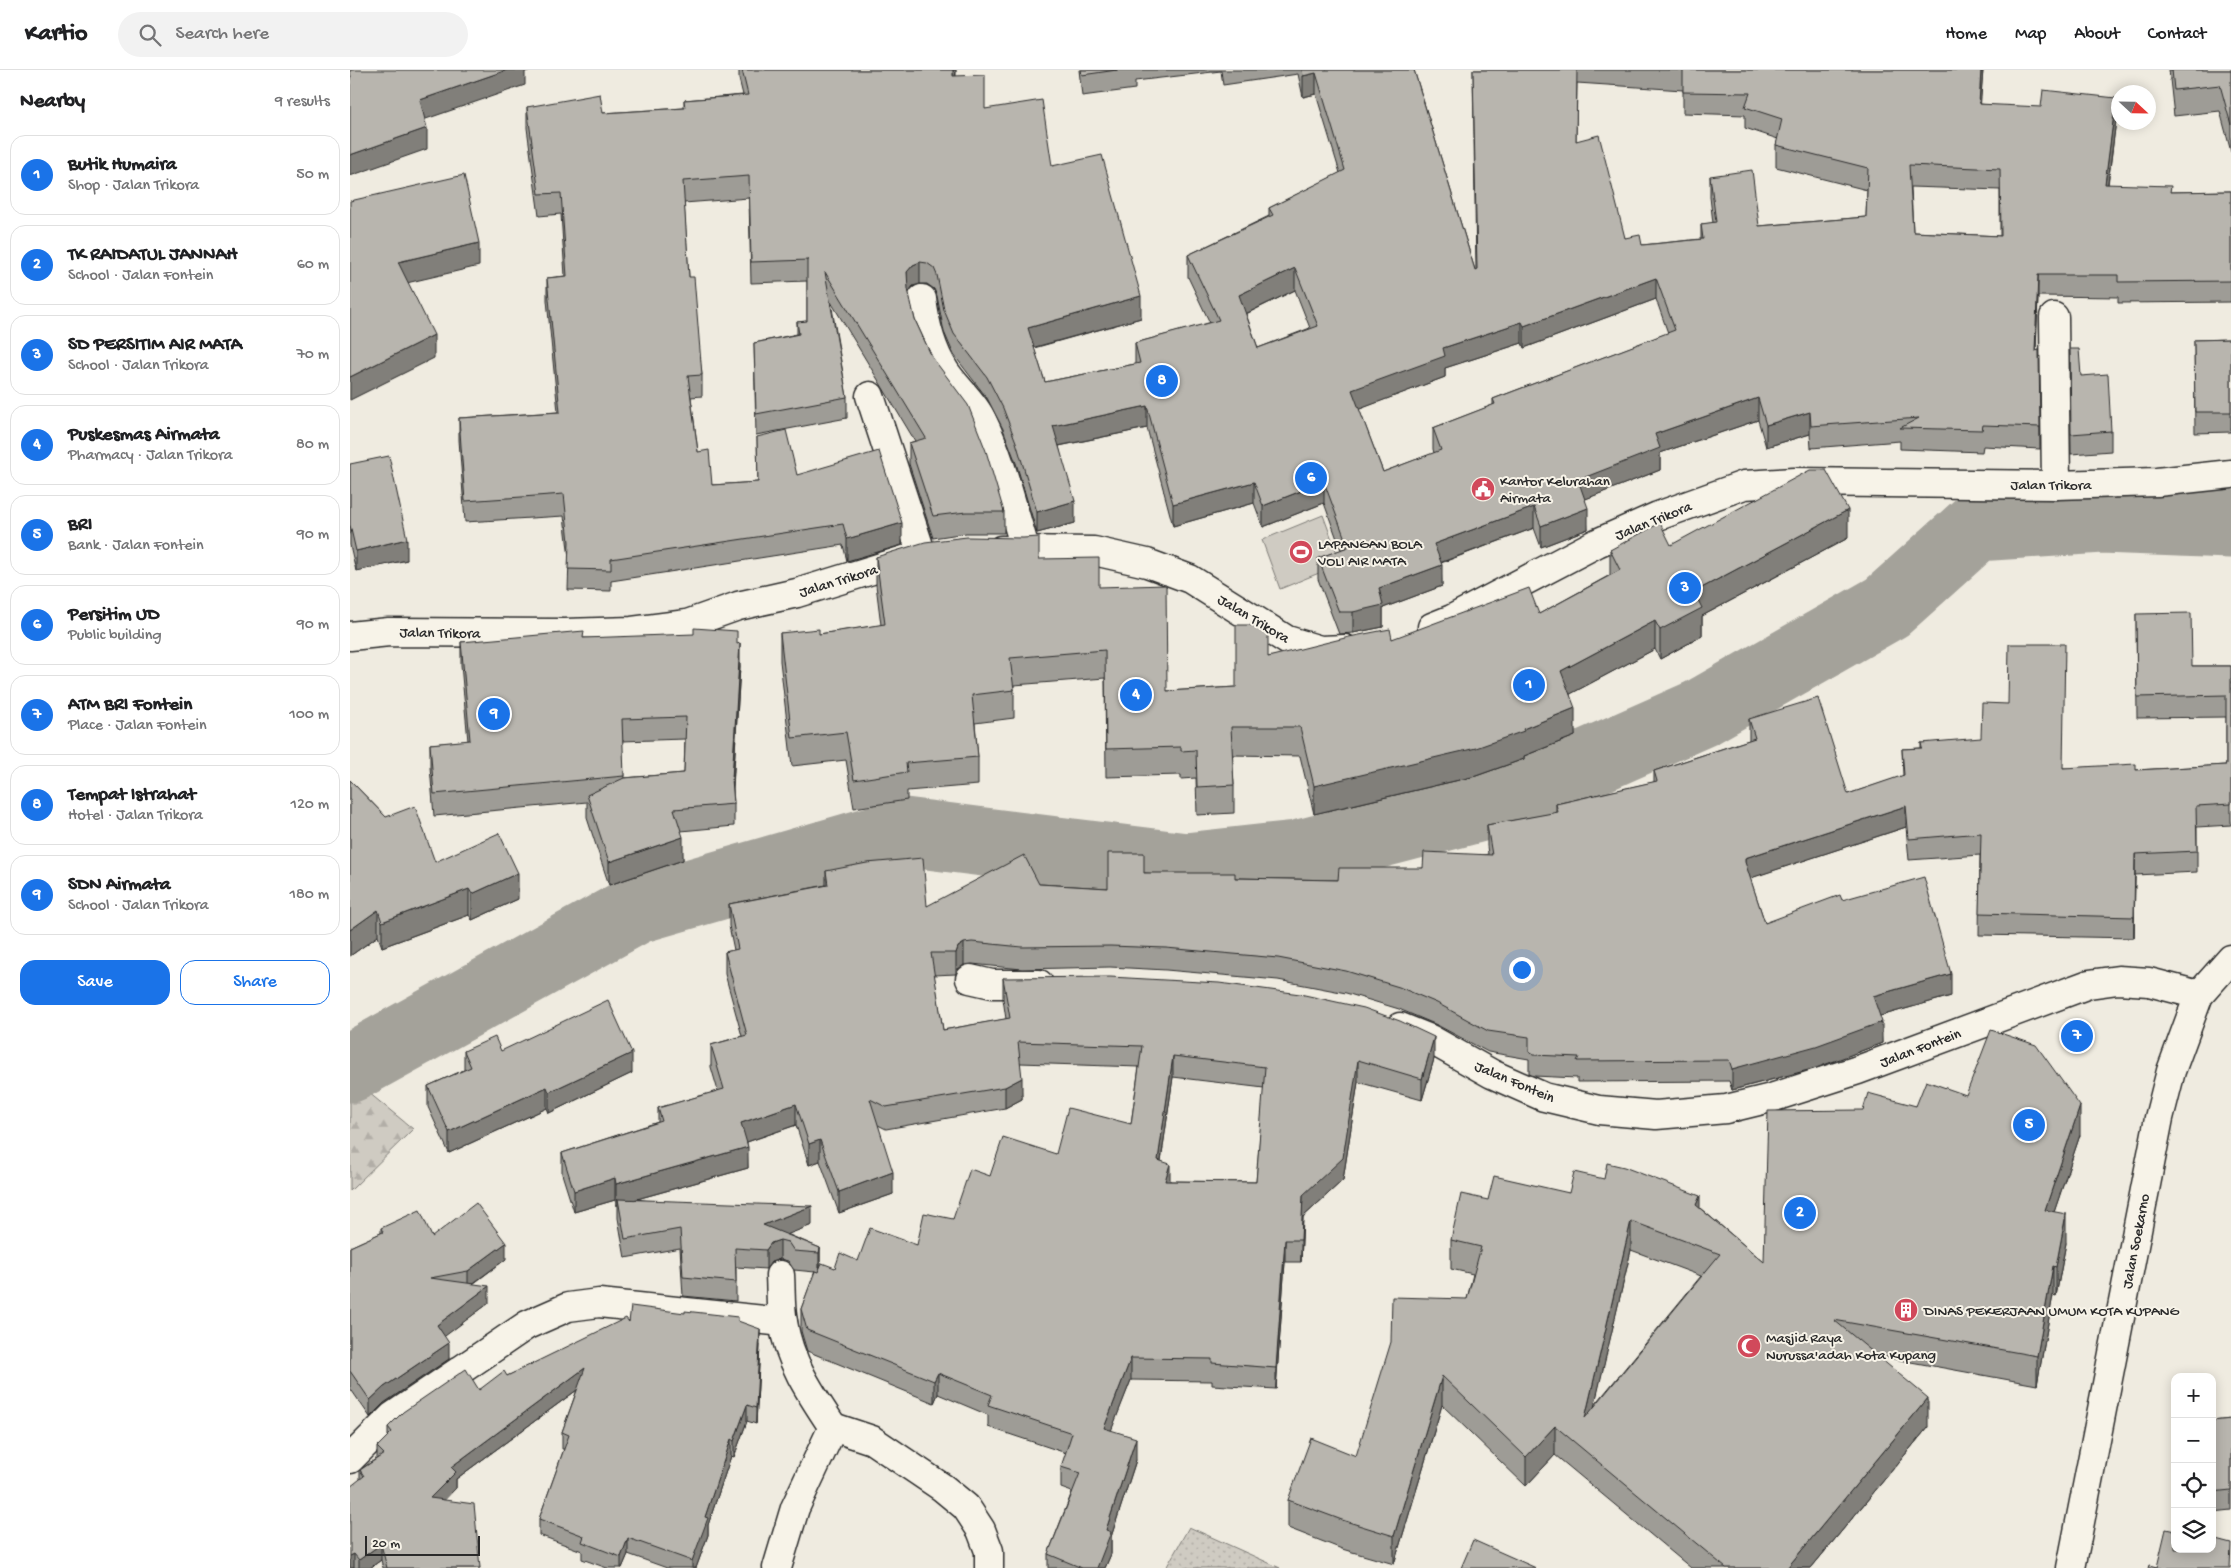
<!DOCTYPE html>
<html lang="en">
<head>
<meta charset="utf-8">
<style>
  :root { --surface:#fff; --page:#f2f2f2; --text:#202124; --muted:#757577; --line:#e0e0e0; --accent:#1a73e8 }
  body { margin:0; font-family:"Gochi Hand",sans-serif; background:var(--page); color:var(--text) }
  .controls { position:absolute; right:15px; bottom:15px; display:grid; overflow:hidden; border-radius:10px; box-shadow:0 2px 12px #0003 }
  .controls button { width:45px; height:45px; display:grid; place-items:center; padding:0; border:0; border-bottom:1px solid var(--line); background:var(--surface); color:var(--text); font:25px sans-serif }
  .compass { position:absolute; left:1761px; top:15px; width:45px; height:45px; border-radius:50%; background:var(--surface); box-shadow:0 2px 12px #0003; rotate:112deg }
  .scale { position:absolute; left:15px; bottom:12px; width:115px; box-sizing:border-box; padding-left:5px; border:2px solid #2b2b2b; border-top:0; font-size:14px; line-height:18px; white-space:nowrap; color:#2b2b2b; -webkit-text-stroke:4px #f7f3e8; paint-order:stroke }
  .you { position:absolute; left:1171px; top:899px; width:18px; height:18px; margin:-12px; border:4px solid #fff; border-radius:50%; background:#1a73e8; box-shadow:0 0 0 8px #1a73e833 }
  .badge { display:grid; place-items:center; width:32px; height:32px; border-radius:50%; background:var(--accent); color:#fff; font-size:16px; font-weight:700 }
  .pin { position:absolute; translate:-50% -50%; border:2px solid #fff; box-shadow:0 1px 5px #0006 }
  .list { margin:0; padding:0; list-style:none }
  h2 { display:flex; justify-content:space-between; align-items:center; height:65px; margin:0; padding:0 20px; font-size:21px }
  h2 small { font-size:16px; font-weight:400; color:var(--muted) }
  .list li { display:grid; grid-template-columns:32px 1fr auto; gap:15px; align-items:center; box-sizing:border-box; height:80px; margin:0 10px 10px; padding:0 10px; border:1px solid var(--line); border-radius:15px }
  .list b { display:block; font-size:19px; white-space:nowrap }
  .list p { margin:0; font-size:16px; white-space:nowrap; color:var(--muted) }
  .list em { font-size:16px; font-style:normal; color:var(--muted) }
  .actions { display:flex; gap:10px; padding:15px 20px }
  .actions a { flex:1; padding:11px 0; border:1px solid var(--accent); border-radius:15px; text-align:center; font-size:18px; color:var(--accent) }
  .actions .main { background:var(--accent); color:#fff }
  .icon { flex:none; width:28px; height:28px; fill:none; stroke:currentColor; stroke-width:2; stroke-linecap:round; stroke-linejoin:round }
  .map { position:relative; flex:none; width:1881px; height:1498px; overflow:hidden }
  header { display:flex; align-items:center; gap:30px; box-sizing:border-box; height:70px; padding:0 25px; background:var(--surface); border-bottom:1px solid var(--line) }
  header strong { font-size:24px }
  nav { display:flex; gap:28px; margin-inline-start:auto; font-size:18px }
  .search { width:350px; height:45px; background:var(--page); display:flex; align-items:center; gap:12px; box-sizing:border-box; padding:0 18px; border-radius:28px; color:var(--muted); font-size:19px }
  main { display:flex }
  aside { flex:1; background:var(--surface) }
  .map>svg:first-child { display:block }
  .grass { fill:url(#grass-dots); stroke:#7d7b76 }
  .forest { fill:url(#forest-firs); stroke:#7d7b76 }
  .pitch { fill:#cfcbc2; stroke:#7d7b76 }
  .lines { fill:none; stroke-linecap:round; stroke-linejoin:round }
  .river { stroke:#a4a29a; stroke-width:69 }
  .minor-casing { stroke:#2b2b2b; stroke-width:31 }
  .trunk-casing { stroke:#2b2b2b; stroke-width:31 }
  .minor { stroke:#f7f3e8; stroke-width:28 }
  .trunk { stroke:#f7f3e8; stroke-width:28 }
  .wall { fill:#9e9c96; stroke:#2b2b2b; fill-rule:evenodd }
  .shaded-wall { fill:#817f7a; stroke:#2b2b2b }
  .building { fill:#b8b5ae; stroke:#2b2b2b; fill-rule:evenodd }
  .labels { text-anchor:middle; stroke-width:4; stroke-linejoin:round; paint-order:stroke }
  .poi-label { font-size:15px; fill:#2b2b2b; stroke:#f7f3e8; text-anchor:start }
  .street-label { font-size:15px; fill:#2b2b2b; stroke:#f7f3e8 }
</style>
</head>
<body>
<header>
<strong>Kartio</strong>
<div class="search"><svg class="icon" aria-label="search" viewBox="0 0 24 24"><circle cx="10" cy="10" r="6"/><path d="M15 15l6 6"/></svg>Search here</div>
<nav><a>Home</a><a>Map</a><a>About</a><a>Contact</a></nav>
</header>
<main>
<aside>
<h2>Nearby<small>9 results</small></h2>
<ul class="list">
<li><span class="badge">1</span><div><b>Butik Humaira</b><p>Shop · Jalan Trikora</p></div><em>50 m</em></li>
<li><span class="badge">2</span><div><b>TK RAIDATUL JANNAH</b><p>School · Jalan Fontein</p></div><em>60 m</em></li>
<li><span class="badge">3</span><div><b>SD PERSITIM AIR MATA</b><p>School · Jalan Trikora</p></div><em>70 m</em></li>
<li><span class="badge">4</span><div><b>Puskesmas Airmata</b><p>Pharmacy · Jalan Trikora</p></div><em>80 m</em></li>
<li><span class="badge">5</span><div><b>BRI</b><p>Bank · Jalan Fontein</p></div><em>90 m</em></li>
<li><span class="badge">6</span><div><b>Persitim UD</b><p>Public building</p></div><em>90 m</em></li>
<li><span class="badge">7</span><div><b>ATM BRI Fontein</b><p>Place · Jalan Fontein</p></div><em>100 m</em></li>
<li><span class="badge">8</span><div><b>Tempat Istrahat</b><p>Hotel · Jalan Trikora</p></div><em>120 m</em></li>
<li><span class="badge">9</span><div><b>SDN Airmata</b><p>School · Jalan Trikora</p></div><em>180 m</em></li>
</ul>
<div class="actions"><a class="main">Save</a><a>Share</a></div>
</aside>
<div class="map">
<svg width="1881" height="1498" viewBox="0 0 1881 1498">
  <defs>
    <pattern id="grass-dots" width="8" height="8" patternUnits="userSpaceOnUse" patternTransform="scale(1.25)"><rect width="8" height="8" fill="#cfcbc2"/><path d="M2 2h.1M6 6h.1" fill="none" stroke="#b2aea7" stroke-width="1.8" stroke-linecap="round"/></pattern>
    <pattern id="forest-firs" width="22" height="20" patternUnits="userSpaceOnUse" patternTransform="scale(1.25)"><rect width="22" height="20" fill="#cfcbc2"/><path d="M5 1l3.5 6h-7zM16 11l3.5 6h-7z" fill="#b2aea7"/></pattern>
  </defs>
  <rect width="100%" height="100%" fill="#efebe0"/>
  <filter id="ink" filterUnits="userSpaceOnUse"><feTurbulence type="fractalNoise" baseFrequency=".02" numOctaves="2"/><feDisplacementMap in="SourceGraphic" scale="10" xChannelSelector="R" yChannelSelector="G"/><feConvolveMatrix kernelMatrix="1 2 1 2 8 2 1 2 1" color-interpolation-filters="sRGB"/></filter>
  <g filter="url(#ink)">
    <!-- grass -->
    <polygon class="grass" points="839,1457 930,1498 816,1498"/>
    <!-- forest -->
    <polygon class="forest" points="13,1018 63,1059 0,1121 0,1022"/>
    <!-- pitch -->
    <polygon class="pitch" points="973,445 991,494 930,519 912,470"/>
    <g class="lines">
      <!-- river -->
      <polyline class="river" points="0,998 287,839 554,762 836,797 947,785 1150,732 1351,643 1537,537 1626,457 1752,449 1881,454"/>
      <!-- minor casing -->
      <g class="minor-casing">
        <g id="minor">
          <path d="M 572,229 C 575,254 581,279 595,301 C 606,318 624,332 632,350 C 652,391 662,437 676,481"/>
          <polyline points="1704,247 1706,415"/>
          <polyline points="520,326 572,485"/>
          <polyline points="651,480 744,481 797,493 840,509 937,570 970,580 995,579"/>
          <polyline points="1082,557 1102,549 1247,473 1308,446 1394,415 1444,412 1706,415 1807,412 1881,404"/>
          <polyline points="0,566 39,562 215,563 282,561 337,554 388,536 447,523 561,488"/>
          <polyline points="620,909 642,914 689,914"/>
          <polyline points="1050,957 1080,969 1142,1004 1194,1027 1249,1040 1306,1045 1376,1039 1421,1028 1508,1000 1739,914 1768,910 1799,912 1849,925"/>
          <polyline points="483,1357 522,1370 593,1418 616,1437 631,1460 639,1481 639,1498"/>
          <polyline points="0,1389 43,1346 177,1255 218,1237 249,1233 433,1252"/>
          <path d="M 427,1498 L 445,1438 L 483,1357 C 461,1324 439,1292 433,1252 C 430,1237 431,1220 430,1205"/>
        </g>
      </g>
      <!-- trunk casing -->
      <g class="trunk-casing">
        <polyline id="trunk" points="1721,1498 1809,1048 1821,1001 1849,925 1881,889"/>
      </g>
      <!-- minor -->
      <use href="#minor" class="minor"/>
      <!-- trunk -->
      <use href="#trunk" class="trunk"/>
    </g>
    <!-- wall -->
    <g class="wall">
      <path d="M 389,0 L 606,0 L 606,6 L 635,39 L 702,96 L 791,248 L 684,278 L 695,312 L 785,294 L 785,273 L 860,253 L 838,207 L 838,185 L 919,146 L 919,138 L 990,103 L 966,24 L 953,27 L 948,4 L 873,15 L 871,1 L 785,11 L 785,19 L 732,26 L 729,0 L 1064,0 L 1125,200 L 1126,200 L 1123,0 L 1633,0 L 1630,34 L 1766,50 L 1758,115 L 1821,122 L 1881,121 L 1881,232 L 1768,233 L 1768,227 L 1688,226 L 1686,281 L 1689,280 L 1690,379 L 1633,376 L 1632,382 L 1550,379 L 1550,371 L 1461,378 L 1460,364 L 1416,377 L 1408,350 L 1310,383 L 1310,400 L 1235,429 L 1238,459 L 1191,477 L 1184,458 L 1091,493 L 1092,516 L 1033,538 L 1033,557 L 1003,563 L 989,564 L 968,509 L 968,488 L 991,480 L 974,433 L 913,457 L 904,433 L 823,456 L 797,358 L 709,376 L 725,453 L 687,463 L 666,393 L 653,359 L 637,328 L 604,285 L 594,262 L 587,226 L 584,219 L 577,214 L 570,214 L 563,216 L 558,222 L 565,250 L 582,287 L 654,442 L 654,463 L 616,463 L 583,468 L 559,394 L 559,373 L 565,371 L 481,232 L 497,327 L 497,348 L 406,365 L 404,273 L 447,264 L 447,252 L 457,251 L 457,211 L 401,213 L 399,128 L 334,133 L 339,207 L 352,305 L 352,326 L 341,327 L 348,382 L 362,415 L 408,412 L 407,367 L 447,405 L 552,475 L 497,491 L 493,475 L 261,511 L 261,521 L 218,520 L 219,488 L 214,446 L 115,452 L 109,370 L 109,348 L 208,342 L 197,230 L 197,208 L 215,206 L 211,144 L 189,146 L 177,58 L 177,37 L 253,43 L 334,38 L 334,30 L 393,25 L 389,9 ZM 1227,13 L 1333,20 L 1333,43 L 1395,45 L 1395,58 L 1428,69 L 1426,75 L 1426,97 L 1517,120 L 1516,147 L 1409,156 L 1360,106 L 1360,127 L 1363,153 L 1351,154 L 1351,169 L 1292,175 L 1275,168 L 1226,71 ZM 1561,117 L 1650,120 L 1650,166 L 1563,162 ZM 945,220 L 960,258 L 908,278 L 896,244 ZM 1306,229 L 1318,263 L 1143,329 L 1143,335 L 1083,358 L 1083,379 L 1084,383 L 1033,402 L 1009,339 L 1095,307 L 1095,298 L 1172,273 L 1174,278 Z"/>
      <polygon points="1819,0 1881,0 1881,82 1870,41 1824,46"/>
      <polygon points="1881,269 1881,362 1845,363 1844,270"/>
      <polygon points="1720,279 1731,306 1761,361 1761,381 1721,384"/>
      <polygon points="0,394 57,490 6,501 0,475"/>
      <polygon points="1498,468 1352,546 1352,566 1310,589 1305,579 1220,624 1225,666 1174,686 1174,689 1126,706 964,744 950,686 882,685 884,715 884,743 847,745 846,708 831,709 831,705 756,707 755,608 664,615 664,648 625,653 628,687 628,715 557,721 557,730 504,738 496,690 442,696 430,591 430,563 469,564 531,555 526,515 526,487 689,489 749,517 817,621 886,617 918,587 1042,569 1189,544 1260,505 1260,480 1321,475"/>
      <path d="M 1786,544 L 1842,596 L 1881,596 L 1881,755 L 1847,757 L 1847,802 L 1785,805 L 1784,868 L 1629,865 L 1630,785 L 1559,790 L 1556,757 L 1400,808 L 1415,853 L 1492,830 L 1601,926 L 1530,946 L 1532,973 L 1466,998 L 1382,1020 L 1379,1011 L 1227,1012 L 1227,1008 L 1184,1006 L 1179,1004 L 1179,989 L 1138,982 L 1087,955 L 1049,939 L 996,923 L 928,910 L 816,900 L 760,897 L 672,899 L 622,894 L 614,895 L 608,899 L 606,904 L 584,905 L 593,960 L 656,949 L 653,929 L 653,908 L 1084,989 L 1072,1030 L 1008,1012 L 993,1110 L 953,1147 L 951,1192 L 935,1192 L 926,1319 L 862,1315 L 862,1311 L 781,1310 L 761,1360 L 786,1390 L 761,1467 L 761,1484 L 755,1498 L 698,1498 L 698,1484 L 722,1422 L 711,1418 L 711,1397 L 716,1383 L 638,1357 L 638,1345 L 588,1324 L 584,1333 L 457,1281 L 451,1261 L 451,1239 L 465,1202 L 444,1200 L 438,1191 L 430,1189 L 421,1192 L 416,1199 L 386,1197 L 386,1231 L 333,1226 L 330,1178 L 275,1188 L 268,1148 L 268,1135 L 266,1135 L 265,1130 L 224,1142 L 212,1104 L 212,1083 L 308,1052 L 308,1038 L 368,1021 L 361,997 L 361,975 L 392,966 L 375,904 L 375,882 L 384,880 L 379,856 L 379,834 L 476,815 L 476,801 L 577,836 L 689,814 L 758,818 L 794,803 L 885,808 L 988,810 L 1073,798 L 1138,784 L 1137,776 L 1137,755 L 1206,743 L 1206,734 L 1304,712 L 1304,701 L 1399,670 L 1399,649 L 1498,724 L 1553,706 L 1552,679 L 1571,678 L 1571,673 L 1713,698 L 1786,700 L 1876,695 L 1876,647 L 1787,648 ZM 670,993 L 789,997 L 781,1054 L 706,1084 L 640,1106 L 603,1149 L 567,1175 L 508,1191 L 485,1198 L 469,1201 L 470,1197 L 470,1178 L 437,1164 L 462,1155 L 287,1129 L 398,1098 L 397,1072 L 446,1055 L 459,1095 L 470,1091 L 489,1143 L 543,1124 L 528,1055 L 536,1059 L 655,1038 L 672,1029 ZM 823,1007 L 914,1018 L 906,1112 L 820,1111 L 811,1091 Z"/>
      <path d="M 234,568 L 387,574 L 390,596 L 383,718 L 384,734 L 384,756 L 331,761 L 333,790 L 259,815 L 237,748 L 237,732 L 84,746 L 80,697 L 80,674 L 118,671 L 111,595 L 111,572 ZM 335,669 L 334,703 L 274,708 L 272,671 Z"/>
      <polygon points="0,710 36,747 85,792 168,829 122,850 119,845 32,877 28,866 0,886"/>
      <polygon points="114,981 151,981 282,1003 199,1043 197,1038 99,1083 78,1037 78,1016 114,1000"/>
      <path d="M 1566,1036 L 1730,1065 L 1704,1142 L 1716,1173 L 1706,1226 L 1703,1225 L 1687,1315 L 1528,1286 L 1578,1357 L 1461,1498 L 1341,1498 L 1205,1385 L 1176,1416 L 1092,1335 L 1044,1494 L 992,1479 L 938,1458 L 938,1430 L 1006,1386 L 1117,1229 L 1123,1204 L 1101,1199 L 1101,1170 L 1138,1130 L 1219,1123 L 1350,1138 L 1414,1192 L 1513,1040 ZM 1281,1180 L 1351,1206 L 1244,1336 Z"/>
      <polygon points="31,1158 82,1167 156,1189 123,1214 139,1233 94,1266 99,1289 34,1333 20,1347 0,1318 0,1177 31,1163"/>
      <polygon points="388,1251 410,1275 406,1354 397,1351 384,1387 381,1386 358,1455 358,1465 346,1498 317,1498 278,1484 272,1498 257,1498 232,1489 232,1481 189,1465 189,1449 214,1379 212,1379 212,1362 227,1320 106,1409 106,1418 94,1430 130,1498 33,1498 31,1490 20,1498 0,1498 10,1409 10,1400 27,1388 27,1377 38,1366 38,1357 129,1320 157,1306 279,1252"/>
      <polygon points="1881,1349 1881,1440 1862,1442 1862,1351"/>
    </g>
    <!-- shaded-wall -->
    <g class="shaded-wall">
      <polygon points="157,0 181,0 175,2 175,15 70,51 70,30"/>
      <polygon points="603,0 606,0 603,27"/>
      <polygon points="1631,0 1633,0 1629,55 1629,34"/>
      <polygon points="966,3 966,24 953,27 953,6"/>
      <polygon points="1766,28 1766,50 1755,136 1755,114"/>
      <polygon points="77,58 77,79 0,106 0,85"/>
      <polygon points="129,173 129,196 48,215 48,192"/>
      <polygon points="570,192 570,214 563,216 557,224 557,202 563,195"/>
      <polygon points="945,198 945,220 889,247 889,225"/>
      <polygon points="1688,205 1688,226 1685,302 1685,281"/>
      <polygon points="1306,208 1306,229 1174,278 1174,256"/>
      <polygon points="791,226 791,248 678,279 678,258"/>
      <polygon points="1172,252 1172,273 1095,298 1095,307 1002,342 1002,320 1093,278"/>
      <polygon points="84,265 84,288 0,330 0,307"/>
      <polygon points="1408,328 1408,350 1310,383 1310,400 1228,432 1228,410 1305,364"/>
      <polygon points="797,336 797,358 703,377 703,356"/>
      <polygon points="1460,342 1460,364 1416,377 1416,355"/>
      <polygon points="904,412 904,433 823,456 823,434"/>
      <polygon points="974,412 974,433 913,457 913,436"/>
      <polygon points="725,431 725,453 687,463 687,442"/>
      <polygon points="1184,437 1184,458 1084,495 1084,474"/>
      <polygon points="1238,438 1238,459 1191,477 1191,456"/>
      <polygon points="1498,440 1498,468 1352,546 1352,566 1310,589 1310,560 1344,522"/>
      <polygon points="552,453 552,475 497,491 497,469"/>
      <polygon points="57,469 57,490 6,501 6,481"/>
      <polygon points="1092,495 1092,516 1033,538 1033,557 1003,563 1003,542 1029,518"/>
      <polygon points="1305,551 1305,579 1211,629 1211,601"/>
      <polygon points="390,573 390,596 382,732 382,709"/>
      <polygon points="1225,638 1225,666 1174,686 1174,689 1126,706 964,744 964,716 1173,659"/>
      <polygon points="1556,736 1556,757 1395,810 1395,788"/>
      <polygon points="333,767 333,790 259,815 259,792"/>
      <polygon points="1785,784 1785,805 1784,868 1784,847"/>
      <polygon points="168,803 168,829 122,850 122,824"/>
      <polygon points="119,819 119,845 32,877 32,852"/>
      <polygon points="28,840 28,866 0,886 0,860"/>
      <polygon points="614,873 614,895 608,899 606,904 606,883 608,877"/>
      <polygon points="1601,904 1601,926 1523,948 1523,926"/>
      <polygon points="1532,952 1532,973 1466,998 1382,1020 1382,999"/>
      <polygon points="1084,967 1084,989 1072,1030 1072,1009"/>
      <polygon points="282,983 282,1003 199,1043 199,1022"/>
      <polygon points="823,986 823,1007 808,1111 808,1090"/>
      <polygon points="1008,990 1008,1012 993,1110 953,1147 951,1192 951,1170 953,1125"/>
      <polygon points="672,1008 672,1029 655,1038 655,1017"/>
      <polygon points="197,1017 197,1038 99,1083 99,1062"/>
      <polygon points="446,1034 446,1055 391,1074 391,1053"/>
      <polygon points="1730,1036 1730,1065 1695,1169 1695,1140"/>
      <polygon points="470,1070 470,1091 459,1095 459,1074"/>
      <polygon points="398,1077 398,1098 269,1134 268,1129 268,1135 266,1135 266,1114"/>
      <polygon points="820,1094 820,1115 815,1111"/>
      <polygon points="543,1102 543,1124 489,1143 489,1122"/>
      <polygon points="265,1108 265,1130 224,1142 224,1121"/>
      <polygon points="1350,1126 1350,1155 1346,1135"/>
      <polygon points="462,1136 462,1155 413,1174 413,1155"/>
      <polygon points="1716,1144 1716,1173 1706,1226 1706,1197"/>
      <polygon points="1281,1151 1281,1180 1235,1376 1235,1348"/>
      <polygon points="430,1170 430,1189 421,1192 416,1199 416,1180 421,1173"/>
      <polygon points="935,1170 935,1192 926,1319 926,1298"/>
      <polygon points="156,1173 156,1189 118,1217 118,1201"/>
      <polygon points="470,1178 470,1197 469,1202 469,1183"/>
      <polygon points="1703,1196 1703,1225 1687,1315 1687,1286"/>
      <polygon points="139,1216 139,1233 87,1272 87,1255"/>
      <polygon points="410,1259 410,1275 406,1354 406,1338"/>
      <polygon points="99,1273 99,1289 34,1333 20,1347 20,1330 34,1317"/>
      <polygon points="781,1288 781,1310 754,1379 754,1358"/>
      <polygon points="235,1298 235,1314 106,1409 106,1418 80,1445 80,1428 101,1397"/>
      <polygon points="588,1303 588,1324 584,1333 584,1311"/>
      <polygon points="1092,1306 1092,1335 1044,1494 1044,1466"/>
      <polygon points="1578,1328 1578,1357 1461,1498 1437,1498"/>
      <polygon points="397,1335 397,1351 384,1387 384,1371"/>
      <polygon points="1205,1356 1205,1385 1176,1416 1176,1387"/>
      <polygon points="786,1368 786,1390 761,1467 761,1484 755,1498 747,1498 756,1460"/>
      <polygon points="381,1369 381,1386 358,1455 358,1465 346,1498 342,1498 342,1491 355,1447"/>
      <polygon points="278,1468 278,1484 272,1498 271,1498 271,1487"/>
      <polygon points="31,1474 31,1490 20,1498 9,1498 9,1490"/>
      <polygon points="4,1484 4,1498 0,1498 0,1486"/>
    </g>
    <!-- building -->
    <g class="building">
      <polygon points="0,0 157,0 70,30 77,58 0,85 0,8 1,7"/>
      <path d="M 392,0 L 603,0 L 603,6 L 635,5 L 635,39 L 692,30 L 702,96 L 752,85 L 791,226 L 678,258 L 695,312 L 790,293 L 785,273 L 869,250 L 838,185 L 923,145 L 919,138 L 995,100 L 966,3 L 953,6 L 952,0 L 1064,0 L 1125,200 L 1127,199 L 1123,0 L 1227,0 L 1226,71 L 1249,65 L 1275,168 L 1290,165 L 1292,175 L 1353,169 L 1351,154 L 1366,152 L 1360,106 L 1402,100 L 1409,156 L 1516,147 L 1518,98 L 1426,75 L 1432,49 L 1395,37 L 1400,23 L 1333,22 L 1333,0 L 1631,0 L 1629,34 L 1691,37 L 1693,20 L 1766,28 L 1755,114 L 1821,116 L 1820,122 L 1881,121 L 1881,211 L 1768,212 L 1768,205 L 1688,205 L 1685,281 L 1689,280 L 1690,357 L 1633,355 L 1632,360 L 1550,358 L 1569,348 L 1461,356 L 1460,342 L 1416,355 L 1408,328 L 1305,364 L 1310,378 L 1228,410 L 1238,438 L 1191,456 L 1184,437 L 1084,474 L 1092,495 L 1029,518 L 1033,535 L 1003,542 L 989,542 L 968,488 L 998,477 L 974,412 L 913,436 L 904,412 L 823,434 L 797,336 L 703,356 L 725,431 L 687,442 L 666,372 L 653,338 L 637,307 L 604,264 L 594,240 L 587,205 L 584,198 L 577,193 L 570,192 L 563,195 L 557,202 L 558,219 L 565,250 L 582,287 L 618,335 L 636,381 L 654,442 L 616,442 L 583,446 L 559,373 L 576,368 L 475,202 L 497,327 L 406,344 L 404,273 L 449,264 L 447,252 L 457,251 L 457,190 L 459,190 L 401,192 L 399,106 L 333,111 L 339,207 L 344,207 L 352,305 L 338,306 L 348,382 L 359,380 L 362,415 L 408,412 L 407,367 L 436,360 L 447,405 L 529,381 L 552,453 L 497,469 L 493,454 L 261,489 L 261,500 L 218,499 L 219,472 L 214,424 L 115,431 L 109,348 L 210,342 L 197,208 L 217,206 L 211,123 L 189,124 L 177,37 L 250,24 L 253,43 L 335,38 L 334,30 L 398,25 ZM 1559,95 L 1650,99 L 1651,166 L 1563,162 ZM 945,198 L 968,256 L 908,278 L 889,225 ZM 1306,208 L 1325,260 L 1143,329 L 1145,334 L 1083,358 L 1091,380 L 1033,402 L 1002,320 L 1095,286 L 1093,278 L 1172,252 L 1174,256 Z"/>
      <polygon points="731,0 767,0 732,5"/>
      <polygon points="1822,0 1881,0 1881,55 1870,15 1824,20"/>
      <polygon points="114,105 129,173 48,192 84,265 0,307 0,131"/>
      <polygon points="1881,269 1881,342 1845,342 1844,270"/>
      <polygon points="1720,279 1729,279 1731,306 1758,304 1761,361 1721,364"/>
      <polygon points="39,386 57,469 6,481 0,455 0,394"/>
      <polygon points="1460,400 1476,400 1498,440 1344,522 1352,538 1310,560 1305,551 1211,601 1225,638 1173,659 1174,661 1126,678 964,716 950,657 881,657 884,715 847,717 846,680 831,681 831,677 756,679 755,580 660,588 664,620 622,625 628,687 556,693 557,702 504,710 496,662 442,668 430,563 469,559 469,564 535,554 526,487 575,472 617,467 673,468 689,467 689,489 749,488 749,517 816,515 817,621 886,617 886,555 918,555 918,587 999,567 1040,559 1042,569 1179,518 1189,544 1270,500 1260,480 1310,453 1321,475"/>
      <path d="M 1841,543 L 1842,596 L 1881,596 L 1881,734 L 1846,736 L 1847,781 L 1785,784 L 1784,847 L 1629,843 L 1631,763 L 1559,769 L 1556,736 L 1395,788 L 1395,792 L 1415,853 L 1490,825 L 1492,830 L 1574,807 L 1601,904 L 1523,926 L 1532,952 L 1466,976 L 1382,999 L 1379,990 L 1227,991 L 1229,987 L 1184,985 L 1179,982 L 1179,967 L 1138,961 L 1087,933 L 1049,917 L 996,901 L 928,888 L 816,878 L 760,876 L 672,877 L 622,872 L 614,873 L 608,877 L 606,883 L 581,883 L 593,960 L 660,948 L 653,908 L 760,907 L 869,913 L 950,924 L 1014,938 L 1050,951 L 1084,967 L 1072,1009 L 1008,990 L 993,1088 L 953,1125 L 951,1170 L 935,1170 L 926,1298 L 862,1293 L 862,1289 L 781,1288 L 754,1358 L 786,1368 L 756,1460 L 761,1462 L 747,1498 L 732,1498 L 698,1484 L 730,1403 L 711,1397 L 722,1363 L 638,1335 L 642,1325 L 588,1303 L 584,1311 L 457,1260 L 451,1239 L 465,1201 L 468,1202 L 472,1193 L 485,1198 L 490,1183 L 508,1191 L 520,1158 L 567,1175 L 574,1143 L 603,1149 L 620,1099 L 640,1106 L 653,1067 L 706,1084 L 718,1038 L 781,1054 L 792,976 L 668,972 L 672,1008 L 655,1017 L 536,1037 L 520,1029 L 543,1102 L 489,1122 L 470,1070 L 459,1074 L 446,1034 L 391,1053 L 398,1077 L 266,1114 L 265,1108 L 224,1121 L 212,1083 L 312,1051 L 308,1038 L 374,1019 L 361,975 L 397,965 L 375,882 L 388,879 L 379,834 L 478,815 L 476,801 L 517,793 L 573,788 L 577,836 L 674,785 L 689,814 L 758,818 L 758,783 L 794,783 L 794,803 L 885,803 L 885,808 L 988,810 L 989,798 L 1073,798 L 1074,782 L 1142,785 L 1137,755 L 1208,742 L 1206,734 L 1307,711 L 1304,701 L 1405,668 L 1399,649 L 1468,628 L 1498,724 L 1554,705 L 1552,679 L 1572,678 L 1571,673 L 1631,668 L 1632,633 L 1658,634 L 1659,574 L 1715,574 L 1713,698 L 1786,694 L 1786,700 L 1876,695 L 1876,625 L 1787,627 L 1786,544 ZM 823,986 L 915,997 L 906,1112 L 815,1111 L 820,1094 L 808,1090 Z"/>
      <polygon points="344,558 387,561 387,574 390,573 382,709 384,734 324,739 333,767 259,792 237,725 274,708 334,703 336,647 272,649 274,706 84,724 80,674 120,670 111,572 234,561 233,568 344,564"/>
      <polygon points="0,710 36,747 65,736 85,792 149,763 168,803 122,824 119,819 32,852 28,840 0,860"/>
      <polygon points="258,930 282,983 199,1022 197,1017 99,1062 78,1016 121,997 114,981 145,967 151,981"/>
      <path d="M 1641,960 L 1686,975 L 1730,1036 L 1695,1140 L 1716,1144 L 1706,1197 L 1703,1196 L 1687,1286 L 1484,1250 L 1578,1328 L 1437,1498 L 1376,1498 L 1205,1356 L 1176,1387 L 1092,1306 L 1044,1466 L 992,1450 L 938,1430 L 961,1368 L 1006,1386 L 1041,1272 L 1042,1227 L 1117,1229 L 1131,1177 L 1101,1170 L 1111,1124 L 1138,1130 L 1144,1106 L 1219,1123 L 1224,1102 L 1254,1109 L 1257,1093 L 1274,1097 L 1350,1126 L 1346,1135 L 1414,1192 L 1418,1041 L 1513,1040 L 1518,1023 L 1566,1036 L 1576,1011 L 1616,1025 ZM 1281,1151 L 1370,1184 L 1235,1348 Z"/>
      <polygon points="268,1129 462,1136 413,1155 470,1178 469,1183 444,1181 438,1172 430,1170 421,1173 416,1180 385,1178 386,1212 333,1207 330,1159 275,1169"/>
      <polygon points="126,1133 156,1173 118,1201 80,1208 139,1216 87,1255 99,1273 34,1317 20,1330 0,1301 0,1177 33,1162 31,1158 70,1140 82,1167"/>
      <polygon points="281,1236 335,1243 335,1241 388,1247 388,1251 410,1259 406,1338 397,1335 384,1371 381,1369 355,1447 358,1448 342,1491 278,1468 271,1487 232,1472 234,1466 189,1449 219,1365 212,1362 235,1298 101,1397 106,1402 80,1428 124,1434 130,1498 37,1498 31,1474 9,1490 4,1484 0,1486 0,1417 14,1406 10,1400 34,1384 27,1377 42,1362 38,1357 53,1342 116,1299 129,1320 154,1301 157,1306 276,1248 279,1252"/>
      <polygon points="1881,1349 1881,1420 1862,1422 1862,1351"/>
      <polygon points="1816,1459 1825,1461 1825,1479 1862,1479 1862,1469 1881,1474 1880,1498 1798,1498 1799,1495 1807,1497"/>
      <polygon points="1123,1470 1186,1498 1111,1498"/>
    </g>
  </g>
  <!-- icons -->
  <defs>
    <g id="civic-disc" transform="scale(1.25)"><circle r="9.5" fill="#d1495b" stroke="#f7f3e8"/><path d="M-.6-6.5H3V-4.5H.6V-3L4-1V1h2V6H-6V1h2V-1L-.6-3ZM-1.2 2.5V6h2.4V2.5Z" fill="#fff"/></g>
    <g id="stadium-disc" transform="scale(1.25)"><circle r="9.5" fill="#d1495b" stroke="#f7f3e8"/><path d="M0-5a6.5 5 0 1 0 0 10a6.5 5 0 1 0 0-10ZM-3.5-1.8h7v3.6h-7Z" fill="#fff"/></g>
    <g id="building-disc" transform="scale(1.25)"><circle r="9.5" fill="#d1495b" stroke="#f7f3e8"/><path d="M-4-6H4V6H1V3H-1V6H-4ZM-2.5-4.3h1.7v1.8h-1.7ZM.8-4.3h1.7v1.8H.8ZM-2.5-1h1.7V.8h-1.7ZM.8-1h1.7V.8H.8Z" fill="#fff"/></g>
    <g id="mosque-disc" transform="scale(1.25)"><circle r="9.5" fill="#d1495b" stroke="#f7f3e8"/><path d="M3.5-4.9A6 6 0 1 0 3.5 4.9A5 5 0 1 1 3.5-4.9Z" fill="#fff"/></g>
  </defs>
  <g fill-rule="evenodd">
    <use href="#civic-disc" x="1133" y="419"/>
    <use href="#stadium-disc" x="951" y="482"/>
    <use href="#building-disc" x="1556" y="1240"/>
    <use href="#mosque-disc" x="1399" y="1276"/>
  </g>
  <g class="labels">
    <!-- poi labels -->
    <g class="poi-label">
      <text x="1150" y="415">Kantor Kelurahan<tspan x="1150" dy="17">Airmata</tspan></text>
      <text x="968" y="478">LAPANGAN BOLA<tspan x="968" dy="17">VOLI AIR MATA</tspan></text>
      <text x="1574" y="1245">DINAS PEKERJAAN UMUM KOTA KUPANG</text>
      <text x="1416" y="1272">Masjid Raya<tspan x="1416" dy="17">Nurussa'adah Kota Kupang</tspan></text>
    </g>
    <!-- street labels -->
    <g class="street-label">
      <text x="1701" y="419">Jalan Trikora</text>
      <text transform="translate(1303 450) rotate(-22)" y="5">Jalan Trikora</text>
      <text transform="translate(488 510) rotate(-17)" y="5">Jalan Trikora</text>
      <text transform="translate(904 548) rotate(31)" y="5">Jalan Trikora</text>
      <text transform="translate(90 562) rotate(1)" y="5">Jalan Trikora</text>
      <text transform="translate(1570 977) rotate(-21)" y="5">Jalan Fontein</text>
      <text transform="translate(1165 1011) rotate(23)" y="5">Jalan Fontein</text>
      <text transform="translate(1785 1171) rotate(-79)" y="5">Jalan Soekarno</text>
    </g>
  </g>
</svg>
<div class="controls">
<button>+</button>
<button>−</button>
<button><svg class="icon" aria-label="locate" viewBox="0 0 24 24"><circle cx="12" cy="12" r="6"/><path d="M12 2v4M12 18v4M2 12h4M18 12h4"/></svg></button>
<button><svg class="icon" aria-label="layers" viewBox="0 0 24 24"><path d="M12 4l9 5-9 5-9-5zM3 14l9 5 9-5"/></svg></button>
</div>
<svg class="compass" viewBox="-18 -18 36 36"><path d="M0-13l5 13h-10z" fill="#e53935"/><path d="M0 13l5-13h-10z" fill="#757577"/></svg>
<div class="scale">20 m</div>
<div class="you"></div>
<div class="pin badge" style="left:1179px;top:615px">1</div>
<div class="pin badge" style="left:1450px;top:1143px">2</div>
<div class="pin badge" style="left:1335px;top:518px">3</div>
<div class="pin badge" style="left:786px;top:625px">4</div>
<div class="pin badge" style="left:1679px;top:1055px">5</div>
<div class="pin badge" style="left:961px;top:408px">6</div>
<div class="pin badge" style="left:1727px;top:966px">7</div>
<div class="pin badge" style="left:812px;top:311px">8</div>
<div class="pin badge" style="left:144px;top:644px">9</div>
</div>
</main>
</body>
</html>
